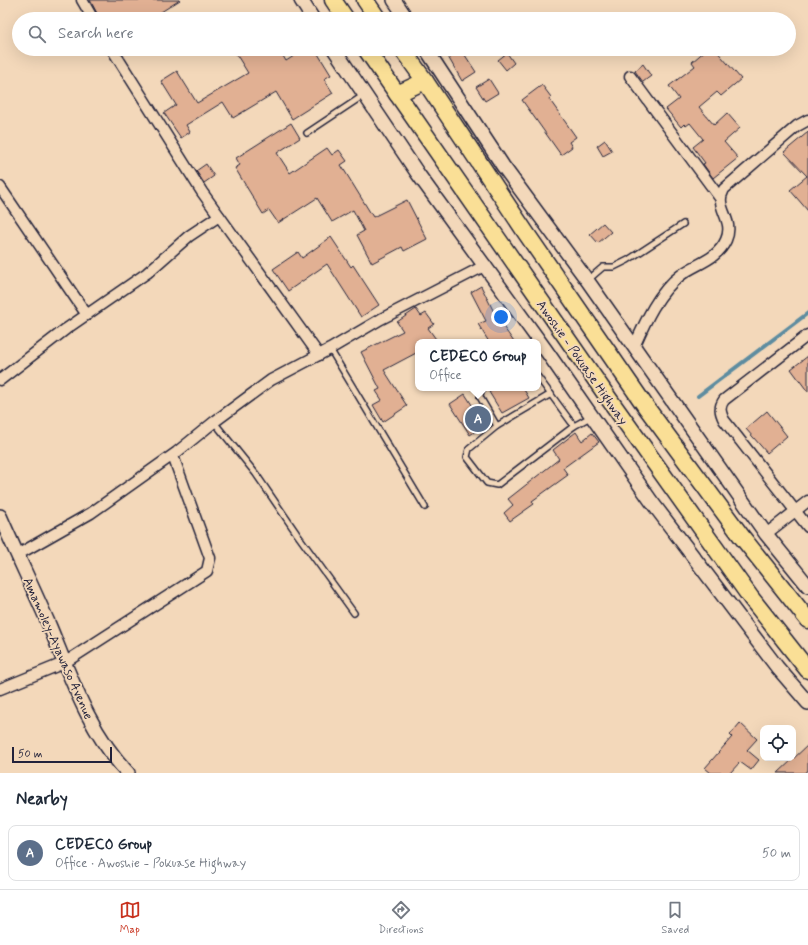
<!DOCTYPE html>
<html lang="en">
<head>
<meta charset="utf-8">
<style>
  :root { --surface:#fff; --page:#f2f2f3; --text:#1f2937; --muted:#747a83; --line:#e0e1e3; --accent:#c8321e }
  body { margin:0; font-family:Mynerve,sans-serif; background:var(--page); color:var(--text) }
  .controls { position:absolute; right:12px; bottom:12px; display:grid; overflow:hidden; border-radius:8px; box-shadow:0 4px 16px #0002 }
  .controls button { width:36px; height:36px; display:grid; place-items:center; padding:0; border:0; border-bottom:1px solid var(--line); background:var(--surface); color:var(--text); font:20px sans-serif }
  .scale { position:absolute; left:12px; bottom:10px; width:100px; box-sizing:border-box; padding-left:4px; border:2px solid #22223b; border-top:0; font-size:11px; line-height:14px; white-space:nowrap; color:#22223b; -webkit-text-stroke:3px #f3d8ba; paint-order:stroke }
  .you { position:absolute; left:501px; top:317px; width:14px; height:14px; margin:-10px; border:3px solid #fff; border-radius:50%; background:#1a73e8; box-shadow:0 0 0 6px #1a73e833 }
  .badge { display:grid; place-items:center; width:26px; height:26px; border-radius:50%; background:var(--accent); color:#fff; font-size:13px; font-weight:700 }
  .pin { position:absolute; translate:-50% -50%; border:2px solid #fff; box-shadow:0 1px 4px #0006 }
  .popup { position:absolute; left:415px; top:339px; width:126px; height:52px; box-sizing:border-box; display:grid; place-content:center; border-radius:8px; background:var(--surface); filter:drop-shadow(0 1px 3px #0005); font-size:13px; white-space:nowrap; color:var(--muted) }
  .popup b { font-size:15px; color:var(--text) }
  .popup::after { content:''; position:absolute; left:50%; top:100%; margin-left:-8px; border:8px solid transparent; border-top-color:var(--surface) }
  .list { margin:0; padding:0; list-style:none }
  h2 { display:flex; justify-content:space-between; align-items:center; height:52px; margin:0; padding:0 16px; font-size:17px }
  h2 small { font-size:13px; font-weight:400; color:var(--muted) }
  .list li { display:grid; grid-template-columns:26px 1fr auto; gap:12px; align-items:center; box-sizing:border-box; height:56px; margin:0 8px 8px; padding:0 8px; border:1px solid var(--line); border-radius:8px }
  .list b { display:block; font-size:15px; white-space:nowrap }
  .list p { margin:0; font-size:13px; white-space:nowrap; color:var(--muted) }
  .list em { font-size:13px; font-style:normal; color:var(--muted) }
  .icon { flex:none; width:22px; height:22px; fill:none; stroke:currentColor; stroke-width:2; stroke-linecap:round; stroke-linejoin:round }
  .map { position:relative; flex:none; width:808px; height:773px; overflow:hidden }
  .search { position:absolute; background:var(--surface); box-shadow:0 4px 16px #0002; left:12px; right:12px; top:12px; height:44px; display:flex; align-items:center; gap:10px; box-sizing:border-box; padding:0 14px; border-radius:22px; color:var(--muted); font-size:15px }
  .sheet { height:116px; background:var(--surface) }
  nav { display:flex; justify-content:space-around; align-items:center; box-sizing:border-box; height:56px; border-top:1px solid var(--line); background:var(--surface); font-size:11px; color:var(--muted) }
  nav a { display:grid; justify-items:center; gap:2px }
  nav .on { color:var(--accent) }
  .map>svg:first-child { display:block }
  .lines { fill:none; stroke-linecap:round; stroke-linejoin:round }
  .stream { stroke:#5d8ca0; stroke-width:4 }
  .building { fill:#e1b093; stroke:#22223b }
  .service-casing { stroke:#22223b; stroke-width:8 }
  .minor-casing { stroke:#22223b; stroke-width:13 }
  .tertiary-casing { stroke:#22223b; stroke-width:16 }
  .primary-casing { stroke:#22223b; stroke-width:19 }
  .service { stroke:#f3d8ba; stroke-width:5 }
  .minor { stroke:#f3d8ba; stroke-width:10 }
  .tertiary { stroke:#f3d8ba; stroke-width:13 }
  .primary { stroke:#fadf96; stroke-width:16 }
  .labels { text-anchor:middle; stroke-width:3.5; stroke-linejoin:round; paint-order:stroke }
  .street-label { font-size:13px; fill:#22223b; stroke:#f3d8ba }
</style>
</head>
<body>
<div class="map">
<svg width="808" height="773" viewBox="0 0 808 773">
  <rect width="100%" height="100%" fill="#f3d8ba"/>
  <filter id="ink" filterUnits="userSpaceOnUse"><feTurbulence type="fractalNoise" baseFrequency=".025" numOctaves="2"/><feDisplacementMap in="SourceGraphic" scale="8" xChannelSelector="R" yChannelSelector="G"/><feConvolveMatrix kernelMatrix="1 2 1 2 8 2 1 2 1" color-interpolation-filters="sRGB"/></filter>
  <g filter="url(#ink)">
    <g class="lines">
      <!-- stream -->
      <polyline class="stream" points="698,396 808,313"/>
    </g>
    <!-- building -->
    <g class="building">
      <polygon points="90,0 180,0 150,19 100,19"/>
      <polygon points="233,49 279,49 286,61 305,49 315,49 331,75 324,79 333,93 292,119 276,92 233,118 223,102 186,125 190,132 181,138 164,113 176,105 161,81 177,71 197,103 248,73"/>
      <polygon points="457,49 461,49 476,72 462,81 447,55"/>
      <polygon points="707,49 715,49 741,79 721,96 717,92 699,107 714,125 727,113 740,128 724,142 738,158 713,178 703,164 705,163 693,147 703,139 690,123 686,126 684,124 681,127 666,109 679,99 669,86 695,66 692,62"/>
      <polygon points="507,53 514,63 506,70 498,60"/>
      <polygon points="643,64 651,76 643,82 635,71"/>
      <polygon points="489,79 498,93 485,101 476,87"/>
      <polygon points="542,85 551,97 549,99 576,137 569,142 572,147 561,155 522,100"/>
      <polygon points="291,123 300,138 277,153 290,173 327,148 332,155 339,150 347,161 341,165 373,217 407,200 427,239 404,251 402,247 372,263 357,235 364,231 353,210 332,222 317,198 278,223 269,210 263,214 235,168 240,165 236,158"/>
      <polygon points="808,132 808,211 790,190 807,176 784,152"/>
      <polygon points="605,140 612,151 603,156 597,146"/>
      <polygon points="206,164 214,176 204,183 196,171"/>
      <polygon points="603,223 611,232 598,243 590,234"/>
      <polygon points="331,237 351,267 353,265 379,305 361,317 327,264 288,291 273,269 298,252 302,258"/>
      <polygon points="481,286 497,318 514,342 489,342 478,324 486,321 471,292"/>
      <polygon points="416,309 421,316 426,313 434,324 428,328 438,342 418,342 418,352 384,370 407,406 383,422 373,405 382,400 376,391 380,389 361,352 403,331 397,322"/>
      <polygon points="808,356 808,392 791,369"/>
      <polygon points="497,388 523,388 529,398 502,413 489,392"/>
      <polygon points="465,394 485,425 470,435 450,404"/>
      <polygon points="767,411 787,436 767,453 746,429"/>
      <polygon points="576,432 582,441 592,433 599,442 563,468 568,475 532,501 534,504 510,521 504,513 513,505 508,499 559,459 553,450"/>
      <polygon points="740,723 757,739 747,750 759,760 751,770 740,762 730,773 711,773 705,768 732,737 730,735"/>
      <polygon points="808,745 808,770 804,773 778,773"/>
    </g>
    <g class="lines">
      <!-- service casing -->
      <g class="service-casing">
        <g id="service">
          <polyline points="307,133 364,95"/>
          <polyline points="588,280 603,267 614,267 628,260 683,224"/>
          <polyline points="330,349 425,507"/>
          <polyline points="538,377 574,426 592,416"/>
          <polyline points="484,388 481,390 480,397 497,426 551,394"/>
          <polyline points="214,422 256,474 297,534 354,613"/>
          <polyline points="497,426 469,449 467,457 487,483 497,485 574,426"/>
        </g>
      </g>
      <!-- minor casing -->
      <g class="minor-casing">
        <g id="minor">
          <polyline points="82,0 93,19"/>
          <polyline points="112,49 202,192 319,355"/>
          <polyline points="630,76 720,198"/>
          <polyline points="0,187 87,315"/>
          <path d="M 808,335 L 724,400 C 719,407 720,412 724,420 L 808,527"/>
          <path d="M 634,347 C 645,322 658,292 681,275 C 697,263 717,260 726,240 C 734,222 719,211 721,198 C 721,195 723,192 724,189 L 797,126 L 808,120"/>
          <polyline points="0,380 66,329 147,273 189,236 219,216"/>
          <polyline points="766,534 808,501"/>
          <polyline points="17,555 91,513 177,452 214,422 271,380 330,349 381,319 486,265"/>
          <polyline points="0,689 64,663 207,571 210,558 173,456"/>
        </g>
      </g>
      <!-- tertiary casing -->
      <g class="tertiary-casing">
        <g id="tertiary">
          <polyline points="301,0 313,19"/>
          <polyline points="394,0 407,19"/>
          <polyline points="334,49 418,174 545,349 651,501 777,667 808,703"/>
          <polyline points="426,49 503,166 587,280 766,534 808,586"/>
          <path d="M 0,516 C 16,553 34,590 50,627 C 71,678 89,732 128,773"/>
        </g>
      </g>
      <!-- primary casing -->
      <g class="primary-casing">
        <g id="primary">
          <polyline points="333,0 346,19"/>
          <polyline points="365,0 378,19"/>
          <polyline points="366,49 609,399 751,598 808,670"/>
          <polyline points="402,49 425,81 526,233 646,407 742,537 808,620"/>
          <polyline points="397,94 425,81"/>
        </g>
      </g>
      <!-- service -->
      <use href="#service" class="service"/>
      <!-- minor -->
      <use href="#minor" class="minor"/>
      <!-- tertiary -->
      <use href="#tertiary" class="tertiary"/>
      <!-- primary -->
      <use href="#primary" class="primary"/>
    </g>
  </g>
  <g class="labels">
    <!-- street labels -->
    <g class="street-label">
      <text transform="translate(583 362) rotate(55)" y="5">Awoshie - Pokuase Highway</text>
      <text transform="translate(59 648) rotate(66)" y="5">Amamoley-Ayawaso Avenue</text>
    </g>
  </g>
</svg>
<div class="controls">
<button><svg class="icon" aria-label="locate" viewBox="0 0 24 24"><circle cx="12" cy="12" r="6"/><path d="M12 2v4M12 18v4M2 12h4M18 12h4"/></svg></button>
</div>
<div class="scale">50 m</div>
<div class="you"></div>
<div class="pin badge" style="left:478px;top:419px;background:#5c6f8a">A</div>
<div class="popup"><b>CEDECO Group</b>Office</div>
<div class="search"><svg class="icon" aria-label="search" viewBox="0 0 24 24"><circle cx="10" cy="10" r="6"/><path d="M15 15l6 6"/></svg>Search here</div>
</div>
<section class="sheet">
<h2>Nearby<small></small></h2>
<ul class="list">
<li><span class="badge" style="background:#5c6f8a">A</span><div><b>CEDECO Group</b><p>Office · Awoshie - Pokuase Highway</p></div><em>50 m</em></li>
</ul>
</section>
<nav>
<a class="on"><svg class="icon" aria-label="map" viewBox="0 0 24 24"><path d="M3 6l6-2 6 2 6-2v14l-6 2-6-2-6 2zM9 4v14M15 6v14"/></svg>Map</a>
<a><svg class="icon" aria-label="directions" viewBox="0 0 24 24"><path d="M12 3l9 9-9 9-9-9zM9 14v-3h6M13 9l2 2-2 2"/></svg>Directions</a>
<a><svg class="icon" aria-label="saved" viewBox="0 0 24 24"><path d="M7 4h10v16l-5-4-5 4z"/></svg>Saved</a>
</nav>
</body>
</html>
